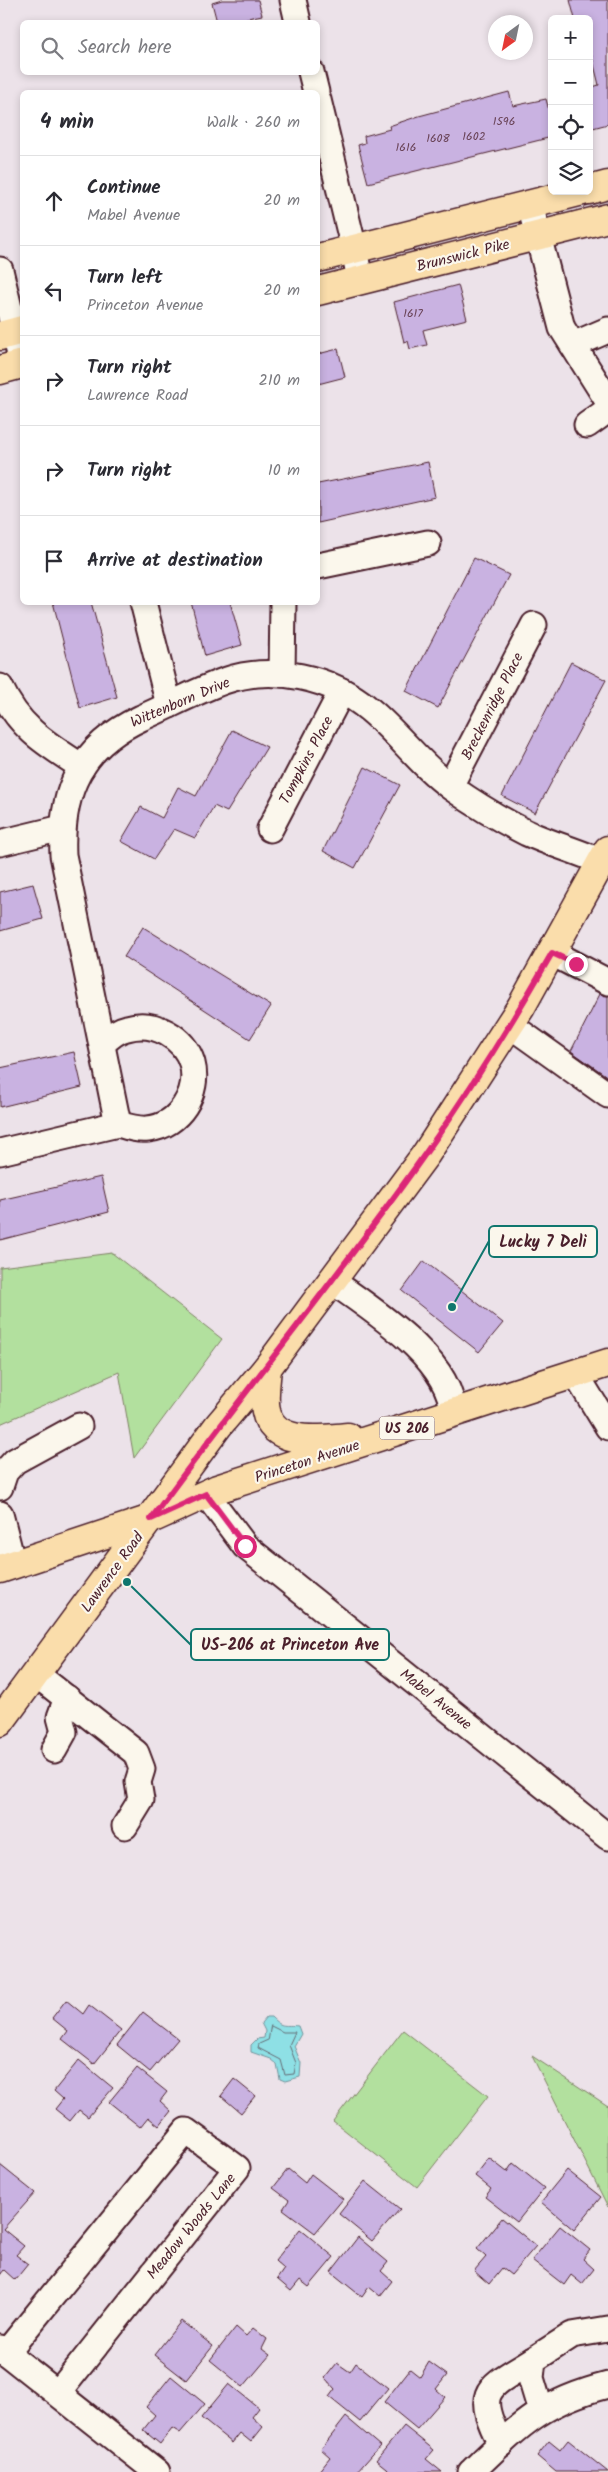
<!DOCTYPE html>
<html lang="en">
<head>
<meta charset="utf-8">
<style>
  :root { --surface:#fff; --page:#f7f7f7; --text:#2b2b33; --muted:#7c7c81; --line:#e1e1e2 }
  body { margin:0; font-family:Kalam,sans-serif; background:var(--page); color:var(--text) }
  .controls { position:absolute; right:15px; top:15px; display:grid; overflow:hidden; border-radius:8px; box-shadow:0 2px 8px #0003 }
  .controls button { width:45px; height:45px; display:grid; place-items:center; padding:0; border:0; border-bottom:1px solid var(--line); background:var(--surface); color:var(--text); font:25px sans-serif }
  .compass { position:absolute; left:488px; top:15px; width:45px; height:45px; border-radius:50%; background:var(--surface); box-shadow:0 2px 8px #0003; rotate:213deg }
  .stop { position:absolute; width:15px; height:15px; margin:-11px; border:4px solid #db2777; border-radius:50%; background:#fff }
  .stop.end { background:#db2777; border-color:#fff; box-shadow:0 1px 5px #0008 }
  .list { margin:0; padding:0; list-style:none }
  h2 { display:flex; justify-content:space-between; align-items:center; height:65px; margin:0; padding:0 20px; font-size:21px }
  h2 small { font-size:16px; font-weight:400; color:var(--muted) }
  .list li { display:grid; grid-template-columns:32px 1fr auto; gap:15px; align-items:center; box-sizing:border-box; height:90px; padding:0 20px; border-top:1px solid var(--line) }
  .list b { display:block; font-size:19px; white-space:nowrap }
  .list p { margin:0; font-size:16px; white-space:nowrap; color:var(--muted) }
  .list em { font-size:16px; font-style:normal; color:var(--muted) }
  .icon { flex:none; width:28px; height:28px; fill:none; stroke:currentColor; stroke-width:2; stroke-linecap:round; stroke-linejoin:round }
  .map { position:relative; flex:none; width:608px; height:2472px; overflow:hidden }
  .search { position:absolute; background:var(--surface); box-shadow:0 2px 8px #0003; left:20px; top:20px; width:300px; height:55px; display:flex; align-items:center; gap:12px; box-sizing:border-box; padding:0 18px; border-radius:8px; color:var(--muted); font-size:19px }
  .panel { position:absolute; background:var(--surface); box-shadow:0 2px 8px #0003; left:20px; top:90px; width:300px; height:515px; border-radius:8px }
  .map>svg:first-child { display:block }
  .green { fill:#b2e09e; stroke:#7e8064 }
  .water { fill:#8ee0e5; stroke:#73939b }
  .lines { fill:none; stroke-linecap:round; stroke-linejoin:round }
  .shore { stroke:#656c75; stroke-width:1 }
  .building { fill:#c9b2e1; stroke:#4a1f2b }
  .minor-casing { stroke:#4a1f2b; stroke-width:29 }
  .major-casing { stroke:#4a1f2b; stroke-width:31 }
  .minor { stroke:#fbf7ec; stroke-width:25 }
  .major { stroke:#faddab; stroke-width:28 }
  .route { stroke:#db2777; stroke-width:6 }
  .labels { text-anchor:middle; stroke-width:4.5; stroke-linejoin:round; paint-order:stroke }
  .number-label { font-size:12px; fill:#6a4458 }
  .shield { fill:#fbf7ec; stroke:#7f6065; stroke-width:1 }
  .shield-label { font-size:14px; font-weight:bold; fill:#4a1f2b }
  .street-label { font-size:15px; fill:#4a1f2b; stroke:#fbf7ec }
  .leader { fill:none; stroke:#0f766e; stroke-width:2 }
  .callout-dot { fill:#0f766e; stroke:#fbf7ec; stroke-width:2 }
  .callout { fill:#fbf7ec; stroke:#0f766e; stroke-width:2 }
  .callout-label { font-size:16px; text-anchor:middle; font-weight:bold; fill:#4a1f2b }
</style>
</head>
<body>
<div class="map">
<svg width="608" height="2472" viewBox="0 0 608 2472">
  <rect width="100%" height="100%" fill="#ece2e9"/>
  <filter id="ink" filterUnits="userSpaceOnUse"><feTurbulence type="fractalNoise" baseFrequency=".02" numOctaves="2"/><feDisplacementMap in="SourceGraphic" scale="10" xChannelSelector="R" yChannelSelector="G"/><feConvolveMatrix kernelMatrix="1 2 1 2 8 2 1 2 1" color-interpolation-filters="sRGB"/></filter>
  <g filter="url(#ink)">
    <!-- green -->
    <g class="green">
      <polygon points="112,1253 222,1339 134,1458 119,1372 0,1424 0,1267"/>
      <polygon points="403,2030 488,2096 417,2187 333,2121"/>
      <polygon points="532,2056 608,2106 608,2207"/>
    </g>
    <!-- water -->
    <path class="water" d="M 266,2017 L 271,2017 C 283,2029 284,2024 298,2026 L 301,2034 L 294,2046 L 301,2063 L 300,2077 L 285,2081 L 280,2079 L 277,2064 L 271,2059 L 251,2052 L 251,2045 L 257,2039 L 264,2038 L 265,2031 L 261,2023 Z"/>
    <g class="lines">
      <!-- shore -->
      <polygon class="shore" points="271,2026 283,2032 295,2032 289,2045 296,2063 294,2074 285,2075 281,2060 258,2048 259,2044 268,2040"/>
    </g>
    <!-- building -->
    <g class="building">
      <polygon points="222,0 258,0 262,15 229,22 217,22 212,3"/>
      <polygon points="570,0 608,0 608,124 589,129 589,88 599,85 589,45 589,19 575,19"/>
      <polygon points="509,92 513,106 546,99 552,122 552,137 368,183 358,145 365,143 364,136 390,129 389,126 419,116"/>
      <polygon points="458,285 467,319 423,330 427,345 410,349 408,341 404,342 394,302"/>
      <polygon points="338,349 345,377 318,384 318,354"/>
      <polygon points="428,462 435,497 318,523 318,484"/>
      <polygon points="474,558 509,575 438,708 406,691"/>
      <polygon points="53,602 91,602 117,697 80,708"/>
      <polygon points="191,602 230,602 242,645 205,656"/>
      <polygon points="571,662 606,680 535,813 502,796"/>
      <polygon points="232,730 267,747 227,812 214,806 195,838 174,829 154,859 121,841 141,807 162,818 178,787 196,796"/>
      <polygon points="365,767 400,785 355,868 323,851"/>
      <polygon points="33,884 43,919 0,931 0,892"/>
      <polygon points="143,927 271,1006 250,1039 124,957"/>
      <polygon points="600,994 608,996 608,1077 571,1051"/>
      <polygon points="74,1052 82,1087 0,1107 0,1068"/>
      <polygon points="101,1177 109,1212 0,1240 0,1200"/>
      <polygon points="424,1261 503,1323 479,1352 402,1291"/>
      <polygon points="66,2000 83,2014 89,2005 121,2030 94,2064 62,2039 68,2031 52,2018"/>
      <polygon points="143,2012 178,2039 150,2072 117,2045"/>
      <polygon points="79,2060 113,2088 88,2117 79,2110 70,2121 55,2109 63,2099 54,2091"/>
      <polygon points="137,2068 167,2092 160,2101 171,2111 159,2126 148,2117 140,2127 109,2102"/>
      <polygon points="234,2079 255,2096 241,2113 221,2096"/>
      <polygon points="489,2158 507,2172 513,2163 544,2188 517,2222 485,2197 491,2189 475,2176"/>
      <polygon points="0,2165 35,2193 3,2229 24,2246 16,2255 28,2264 15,2280 4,2270 0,2275"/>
      <polygon points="288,2169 305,2183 311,2174 343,2199 315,2233 283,2209 289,2200 273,2188"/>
      <polygon points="567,2170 601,2197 574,2230 541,2202"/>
      <polygon points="365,2181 400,2209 372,2241 339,2214"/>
      <polygon points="502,2218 536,2246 511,2275 502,2268 489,2284 474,2271 486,2257 477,2249"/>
      <polygon points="560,2226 590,2250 583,2259 594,2269 582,2284 571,2275 564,2285 532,2260"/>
      <polygon points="300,2229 334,2257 309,2287 300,2280 291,2291 277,2279 284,2269 275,2261"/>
      <polygon points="358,2237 388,2262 381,2271 392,2281 380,2296 369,2287 362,2297 331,2272"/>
      <polygon points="181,2321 213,2346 186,2380 154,2355"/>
      <polygon points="236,2327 246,2336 253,2328 267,2339 262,2349 270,2355 243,2387 210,2360"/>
      <polygon points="429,2362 447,2375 436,2389 445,2397 417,2429 384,2402 410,2369 420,2377"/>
      <polygon points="337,2363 350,2372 356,2363 388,2388 360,2422 329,2397 335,2389 325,2378"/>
      <polygon points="171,2376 205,2404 180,2433 172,2428 160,2444 143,2430 155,2415 146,2407"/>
      <polygon points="229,2384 259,2408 252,2417 263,2427 251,2442 240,2433 232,2443 201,2418"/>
      <polygon points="346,2417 380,2446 357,2472 318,2472 330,2457 321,2449"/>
      <polygon points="404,2426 434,2450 426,2459 442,2472 391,2472 376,2460"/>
      <polygon points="568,2440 608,2472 556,2472 537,2456 549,2441 560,2450"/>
    </g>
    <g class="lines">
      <!-- minor casing -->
      <g class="minor-casing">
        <g id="minor">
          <polyline points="293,0 298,22"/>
          <polyline points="311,72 316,92"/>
          <polyline points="318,100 354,249 360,280"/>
          <polyline points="530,205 562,328 608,401"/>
          <polyline points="0,270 22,363"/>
          <polyline points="573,345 608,330"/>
          <polyline points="587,425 608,410"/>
          <polyline points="318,566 428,543"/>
          <polyline points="143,602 169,705"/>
          <polyline points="282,674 283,602"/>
          <path d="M 0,687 C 19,728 45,743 82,767"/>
          <polyline points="450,786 534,625"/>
          <polyline points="270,829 342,691"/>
          <polyline points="0,843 62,828"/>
          <polyline points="552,953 608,982"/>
          <polyline points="510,1025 608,1095"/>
          <path d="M 102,1044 C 109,1037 117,1030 127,1028 C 154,1020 184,1037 192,1063 C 200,1092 179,1126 148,1129 C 137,1130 128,1127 118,1124"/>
          <path d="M 118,1124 L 63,855 C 60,791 81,746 141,718 C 169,706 196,691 224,681 C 273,664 331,677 370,710 C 399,734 421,766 452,788 C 476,805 501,820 527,833 C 553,845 582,852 608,865"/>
          <polyline points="0,1152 118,1124"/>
          <path d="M 332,1281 C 372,1310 451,1359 453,1413"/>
          <polyline points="575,1373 608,1427"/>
          <polyline points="0,1487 5,1472 15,1461 79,1426"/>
          <polyline points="206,1494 245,1546 608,1837"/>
          <polyline points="0,1514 13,1565"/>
          <polyline points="36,1674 136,1753 142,1769 138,1782 141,1800 125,1826"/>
          <polyline points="54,1750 64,1732 60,1717 67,1698"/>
          <polyline points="0,2348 157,2472"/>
          <polyline points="6,2353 186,2131 237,2168 58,2393"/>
          <polyline points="541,2411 531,2378 533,2360 572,2335 608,2329"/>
          <path d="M 501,2444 C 473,2390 487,2388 533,2360"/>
          <path d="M 471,2472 C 519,2426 541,2402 608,2385"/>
        </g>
      </g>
      <!-- major casing -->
      <g class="major-casing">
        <g id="major">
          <polyline points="589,190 608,185"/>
          <polyline points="318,258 583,191"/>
          <polyline points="318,291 608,218"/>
          <polyline points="0,336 22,330"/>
          <polyline points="0,370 22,364"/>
          <path d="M 267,1368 C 266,1381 263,1398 266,1411 C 273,1447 322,1439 348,1437"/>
          <polyline points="0,1569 151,1519 217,1489 608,1363"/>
          <polyline points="0,1722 218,1426 267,1368 426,1154 521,1007 608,850"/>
        </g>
      </g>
      <!-- minor -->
      <use href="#minor" class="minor"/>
      <!-- major -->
      <use href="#major" class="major"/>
    </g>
  </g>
  <g class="lines" filter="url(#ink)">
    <!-- route -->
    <path class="route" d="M 245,1546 L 206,1494 L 151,1519 C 240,1396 338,1278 425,1154 C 471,1089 513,1021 552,953 L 576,964"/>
  </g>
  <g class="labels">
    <!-- number labels -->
    <g class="number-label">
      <text x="504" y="125">1596</text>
      <text x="474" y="140">1602</text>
      <text x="438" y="142">1608</text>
      <text x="406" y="151">1616</text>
      <text x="413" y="317">1617</text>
    </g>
    <!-- shield labels -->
    <rect class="shield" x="379.5" y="1416.5" width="55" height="23" rx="4"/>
    <g class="shield-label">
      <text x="407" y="1433">US 206</text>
    </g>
    <!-- street labels -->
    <g class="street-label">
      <text transform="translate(463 255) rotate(-14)" y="5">Brunswick Pike</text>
      <text transform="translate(180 702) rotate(-23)" y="5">Wittenborn Drive</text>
      <text transform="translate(492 706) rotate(-63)" y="5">Breckenridge Place</text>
      <text transform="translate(306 760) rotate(-62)" y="5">Tompkins Place</text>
      <text transform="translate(307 1461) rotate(-18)" y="5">Princeton Avenue</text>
      <text transform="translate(112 1572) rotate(-54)" y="5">Lawrence Road</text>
      <text transform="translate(436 1699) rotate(39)" y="5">Mabel Avenue</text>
      <text transform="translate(191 2226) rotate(-51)" y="5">Meadow Woods Lane</text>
    </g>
  </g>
  <!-- callouts -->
  <path class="leader" d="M452 1307L489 1241M127 1582L191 1645"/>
  <g class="callout-dot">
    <circle cx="452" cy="1307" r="5"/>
    <circle cx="127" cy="1582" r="5"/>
  </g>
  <g class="callout">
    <rect x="489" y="1226" width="108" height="31" rx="5"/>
    <rect x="191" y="1629" width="198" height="31" rx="5"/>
  </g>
  <g class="callout-label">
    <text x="543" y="1247">Lucky 7 Deli</text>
    <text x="290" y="1650">US-206 at Princeton Ave</text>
  </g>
</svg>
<div class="controls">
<button>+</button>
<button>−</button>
<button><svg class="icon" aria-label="locate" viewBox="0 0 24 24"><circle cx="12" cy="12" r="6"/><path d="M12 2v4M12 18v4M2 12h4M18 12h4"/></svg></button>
<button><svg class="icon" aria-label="layers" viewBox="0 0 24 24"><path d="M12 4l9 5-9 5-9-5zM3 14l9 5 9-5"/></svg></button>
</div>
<svg class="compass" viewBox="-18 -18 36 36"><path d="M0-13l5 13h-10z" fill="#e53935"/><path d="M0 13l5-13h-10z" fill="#7c7c81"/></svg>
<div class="stop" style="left:245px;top:1546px"></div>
<div class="stop end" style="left:576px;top:964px"></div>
<div class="search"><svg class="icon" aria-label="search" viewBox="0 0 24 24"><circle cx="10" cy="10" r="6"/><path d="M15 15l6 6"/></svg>Search here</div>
<section class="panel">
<h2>4 min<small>Walk · 260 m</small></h2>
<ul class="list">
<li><svg class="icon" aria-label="ahead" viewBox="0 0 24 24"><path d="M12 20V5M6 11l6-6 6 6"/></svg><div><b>Continue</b><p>Mabel Avenue</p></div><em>20 m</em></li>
<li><svg class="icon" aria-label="left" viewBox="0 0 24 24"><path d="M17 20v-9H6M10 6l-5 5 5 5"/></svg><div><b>Turn left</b><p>Princeton Avenue</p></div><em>20 m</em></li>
<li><svg class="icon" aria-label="right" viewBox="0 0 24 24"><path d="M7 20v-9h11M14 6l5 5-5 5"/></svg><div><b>Turn right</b><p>Lawrence Road</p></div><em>210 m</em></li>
<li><svg class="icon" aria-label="right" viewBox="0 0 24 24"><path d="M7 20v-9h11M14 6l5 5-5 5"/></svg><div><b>Turn right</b></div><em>10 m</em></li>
<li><svg class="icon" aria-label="arrive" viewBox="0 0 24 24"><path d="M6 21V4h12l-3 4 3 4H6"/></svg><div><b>Arrive at destination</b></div></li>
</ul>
</section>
</div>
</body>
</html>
